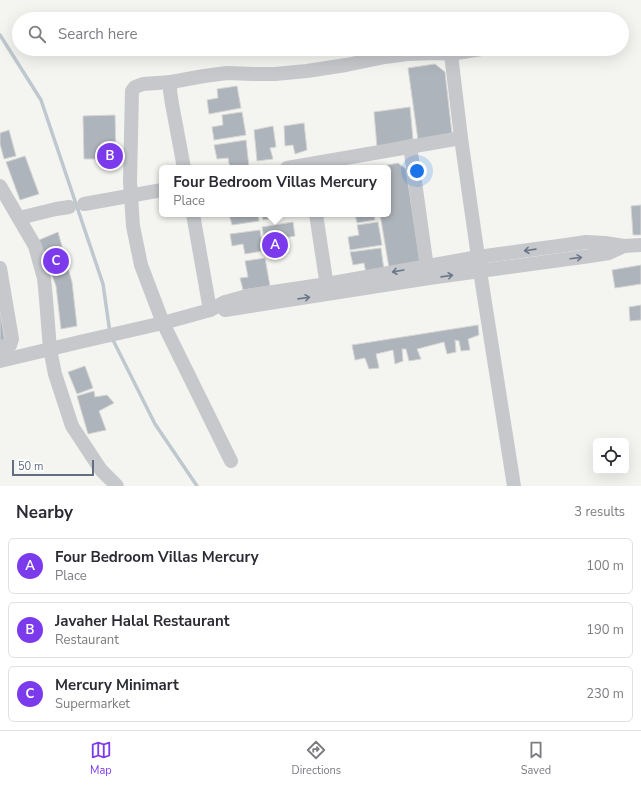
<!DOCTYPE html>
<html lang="en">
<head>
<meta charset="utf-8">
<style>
  :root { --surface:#fff; --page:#f2f2f3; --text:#2b2b33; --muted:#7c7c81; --line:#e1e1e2; --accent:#7c3aed }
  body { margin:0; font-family:"Nunito Sans",sans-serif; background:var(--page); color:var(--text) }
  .controls { position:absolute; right:12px; bottom:12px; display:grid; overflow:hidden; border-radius:6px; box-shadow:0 4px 16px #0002 }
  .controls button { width:36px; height:36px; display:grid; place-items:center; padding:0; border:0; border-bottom:1px solid var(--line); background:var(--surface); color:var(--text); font:20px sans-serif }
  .scale { position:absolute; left:12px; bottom:10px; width:82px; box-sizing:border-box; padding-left:4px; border:2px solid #616e83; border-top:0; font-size:11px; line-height:14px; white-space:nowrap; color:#616e83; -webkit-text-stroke:3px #fff; paint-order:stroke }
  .you { position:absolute; left:417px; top:171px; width:14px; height:14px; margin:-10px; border:3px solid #fff; border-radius:50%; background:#1a73e8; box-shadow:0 0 0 6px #1a73e833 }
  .badge { display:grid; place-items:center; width:26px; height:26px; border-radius:50%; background:var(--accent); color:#fff; font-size:13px; font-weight:700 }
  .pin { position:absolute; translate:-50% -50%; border:2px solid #fff; box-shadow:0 1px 4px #0006 }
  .popup { position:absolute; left:159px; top:165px; width:232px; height:52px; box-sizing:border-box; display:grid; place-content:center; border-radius:6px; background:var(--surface); filter:drop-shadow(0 1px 3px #0005); font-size:13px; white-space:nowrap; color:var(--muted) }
  .popup b { font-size:15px; color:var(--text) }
  .popup::after { content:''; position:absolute; left:50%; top:100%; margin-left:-8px; border:8px solid transparent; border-top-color:var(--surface) }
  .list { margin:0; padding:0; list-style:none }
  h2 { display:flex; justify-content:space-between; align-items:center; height:52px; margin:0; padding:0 16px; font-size:17px }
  h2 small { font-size:13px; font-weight:400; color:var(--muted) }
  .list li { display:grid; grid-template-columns:26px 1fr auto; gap:12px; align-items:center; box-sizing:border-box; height:56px; margin:0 8px 8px; padding:0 8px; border:1px solid var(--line); border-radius:6px }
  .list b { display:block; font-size:15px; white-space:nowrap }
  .list p { margin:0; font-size:13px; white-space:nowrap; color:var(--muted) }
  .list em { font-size:13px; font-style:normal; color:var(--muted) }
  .icon { flex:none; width:22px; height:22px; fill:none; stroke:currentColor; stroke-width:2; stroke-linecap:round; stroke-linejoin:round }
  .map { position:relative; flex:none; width:641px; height:486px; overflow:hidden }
  .search { position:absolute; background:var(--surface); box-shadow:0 4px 16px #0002; left:12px; right:12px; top:12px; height:44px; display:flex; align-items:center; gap:10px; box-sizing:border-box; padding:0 14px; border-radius:22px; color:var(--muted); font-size:15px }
  .sheet { height:244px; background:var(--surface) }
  nav { display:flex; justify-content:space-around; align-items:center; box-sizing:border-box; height:56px; border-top:1px solid var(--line); background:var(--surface); font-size:11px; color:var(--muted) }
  nav a { display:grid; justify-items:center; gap:2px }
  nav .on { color:var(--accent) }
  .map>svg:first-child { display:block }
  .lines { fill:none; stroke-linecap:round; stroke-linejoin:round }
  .stream { stroke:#bfc8cf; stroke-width:3.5 }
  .building { fill:#aeb4bb; stroke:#d5d6d3 }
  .minor { stroke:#c6c8cc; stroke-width:14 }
  .oneway { stroke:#6b778a }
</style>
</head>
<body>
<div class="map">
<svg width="641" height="486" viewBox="0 0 641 486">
  <rect width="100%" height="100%" fill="#f4f5f0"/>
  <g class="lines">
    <!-- stream -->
    <g class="stream">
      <polyline points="0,35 41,100 103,284 110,333"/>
      <polyline points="112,338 155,424 197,486"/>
    </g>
  </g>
  <!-- building -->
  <g class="building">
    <polygon points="435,64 445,72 452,134 418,140 408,68"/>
    <polygon points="237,86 241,108 209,114 207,100 218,98 217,89"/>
    <polygon points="410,107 413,139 377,147 374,112"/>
    <polygon points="242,112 246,135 214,140 212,127 223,125 222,115"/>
    <polygon points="115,115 116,159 84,159 83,116"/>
    <polygon points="304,123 307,150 295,154 293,145 285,146 284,126"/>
    <polygon points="273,126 276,147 270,148 273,159 257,161 254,130"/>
    <polygon points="9,130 16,156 4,159 0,144 0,133"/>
    <polygon points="246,140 249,167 244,168 230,168 228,158 217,159 214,145"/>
    <polygon points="25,156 39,194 20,200 6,162"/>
    <polygon points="398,163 406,169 420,262 389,268 380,214 388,214 388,168 373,168"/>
    <polygon points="641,205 641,235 633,235 631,206"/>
    <polygon points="229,214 258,214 259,221 232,225"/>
    <polygon points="262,214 289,214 289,215 263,220"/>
    <polygon points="355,214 374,214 375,220 357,223"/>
    <polygon points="293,222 295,236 284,238 286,251 267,255 262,227"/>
    <polygon points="378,222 382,245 350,250 348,237 359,235 357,225"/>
    <polygon points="260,230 263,251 245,254 243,244 232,246 230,234"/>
    <polygon points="58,232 72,282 77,326 61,329 56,286 39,240"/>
    <polygon points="381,248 384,270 366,273 364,263 353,265 350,252"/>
    <polygon points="265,258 270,286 243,290 240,278 248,277 245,261"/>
    <polygon points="641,265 641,284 615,288 612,270"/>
    <polygon points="641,305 641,320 630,321 629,307"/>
    <polygon points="0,310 5,342 0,343"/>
    <polygon points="478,325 479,335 468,339 470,350 461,351 459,341 455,340 456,352 447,354 444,342 417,349 421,359 409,361 406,349 402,349 403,361 395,364 393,350 376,354 379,368 369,369 365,358 355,360 352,345"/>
    <polygon points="85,366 93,388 77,394 68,372"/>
    <polygon points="94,391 95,397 107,395 114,403 99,411 106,430 88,434 77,396"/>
  </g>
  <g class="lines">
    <!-- minor -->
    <g class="minor">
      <polyline points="451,54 481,49"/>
      <polyline points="171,82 143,84 135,87 132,91 130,181 133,226 141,265 163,323 231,461"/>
      <polyline points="410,146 428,275"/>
      <polyline points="184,168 172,104 170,91 171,82 204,76 227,73 253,74 275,74 307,71 346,65 385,57 407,54 438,53 451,54 461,138 480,271 514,486"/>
      <polyline points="287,168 461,138"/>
      <polyline points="0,186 35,246 44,278 46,299 50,349 55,374 72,426 101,470 117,486"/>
      <polyline points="84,204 162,190"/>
      <polyline points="193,214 210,310"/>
      <polyline points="316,214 328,293"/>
      <polyline points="19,218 56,209 69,207"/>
      <polyline points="0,268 12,339 10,345 0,347"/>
      <polyline points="225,310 429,278 590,256 609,253 624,246"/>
      <polyline points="0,361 84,341 163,323 210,310 225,302 247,296 327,284 478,257 566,245 586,242 605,243 624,246 641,245"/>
    </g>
  </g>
  <!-- one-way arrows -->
  <defs><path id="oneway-shaft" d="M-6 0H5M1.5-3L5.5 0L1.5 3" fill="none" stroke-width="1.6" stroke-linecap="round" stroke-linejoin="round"/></defs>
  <g class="oneway">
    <use href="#oneway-shaft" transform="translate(530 250) rotate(172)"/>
    <use href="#oneway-shaft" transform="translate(576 258) rotate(-7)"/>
    <use href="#oneway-shaft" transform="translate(398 271) rotate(170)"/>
    <use href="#oneway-shaft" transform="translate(447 276) rotate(-8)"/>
    <use href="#oneway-shaft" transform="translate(304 298) rotate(-8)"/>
  </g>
</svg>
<div class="controls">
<button><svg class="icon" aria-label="locate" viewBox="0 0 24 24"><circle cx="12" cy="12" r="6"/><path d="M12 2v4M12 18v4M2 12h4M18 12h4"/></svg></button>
</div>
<div class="scale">50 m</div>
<div class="you"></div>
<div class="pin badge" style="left:275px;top:245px">A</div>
<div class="popup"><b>Four Bedroom Villas Mercury</b>Place</div>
<div class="pin badge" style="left:110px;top:156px">B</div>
<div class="pin badge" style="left:56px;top:261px">C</div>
<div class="search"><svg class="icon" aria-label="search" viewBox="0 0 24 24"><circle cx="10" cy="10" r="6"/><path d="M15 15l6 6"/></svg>Search here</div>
</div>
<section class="sheet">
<h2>Nearby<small>3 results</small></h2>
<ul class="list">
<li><span class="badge">A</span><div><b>Four Bedroom Villas Mercury</b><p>Place</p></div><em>100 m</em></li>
<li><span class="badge">B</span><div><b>Javaher Halal Restaurant</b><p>Restaurant</p></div><em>190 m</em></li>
<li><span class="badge">C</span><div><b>Mercury Minimart</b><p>Supermarket</p></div><em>230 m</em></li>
</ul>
</section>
<nav>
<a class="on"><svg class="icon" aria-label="map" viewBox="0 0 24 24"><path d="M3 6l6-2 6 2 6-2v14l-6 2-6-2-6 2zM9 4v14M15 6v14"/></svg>Map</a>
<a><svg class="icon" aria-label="directions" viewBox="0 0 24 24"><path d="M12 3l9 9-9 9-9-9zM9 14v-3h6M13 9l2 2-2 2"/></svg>Directions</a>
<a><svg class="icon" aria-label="saved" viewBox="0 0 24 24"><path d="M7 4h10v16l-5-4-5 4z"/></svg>Saved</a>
</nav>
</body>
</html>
